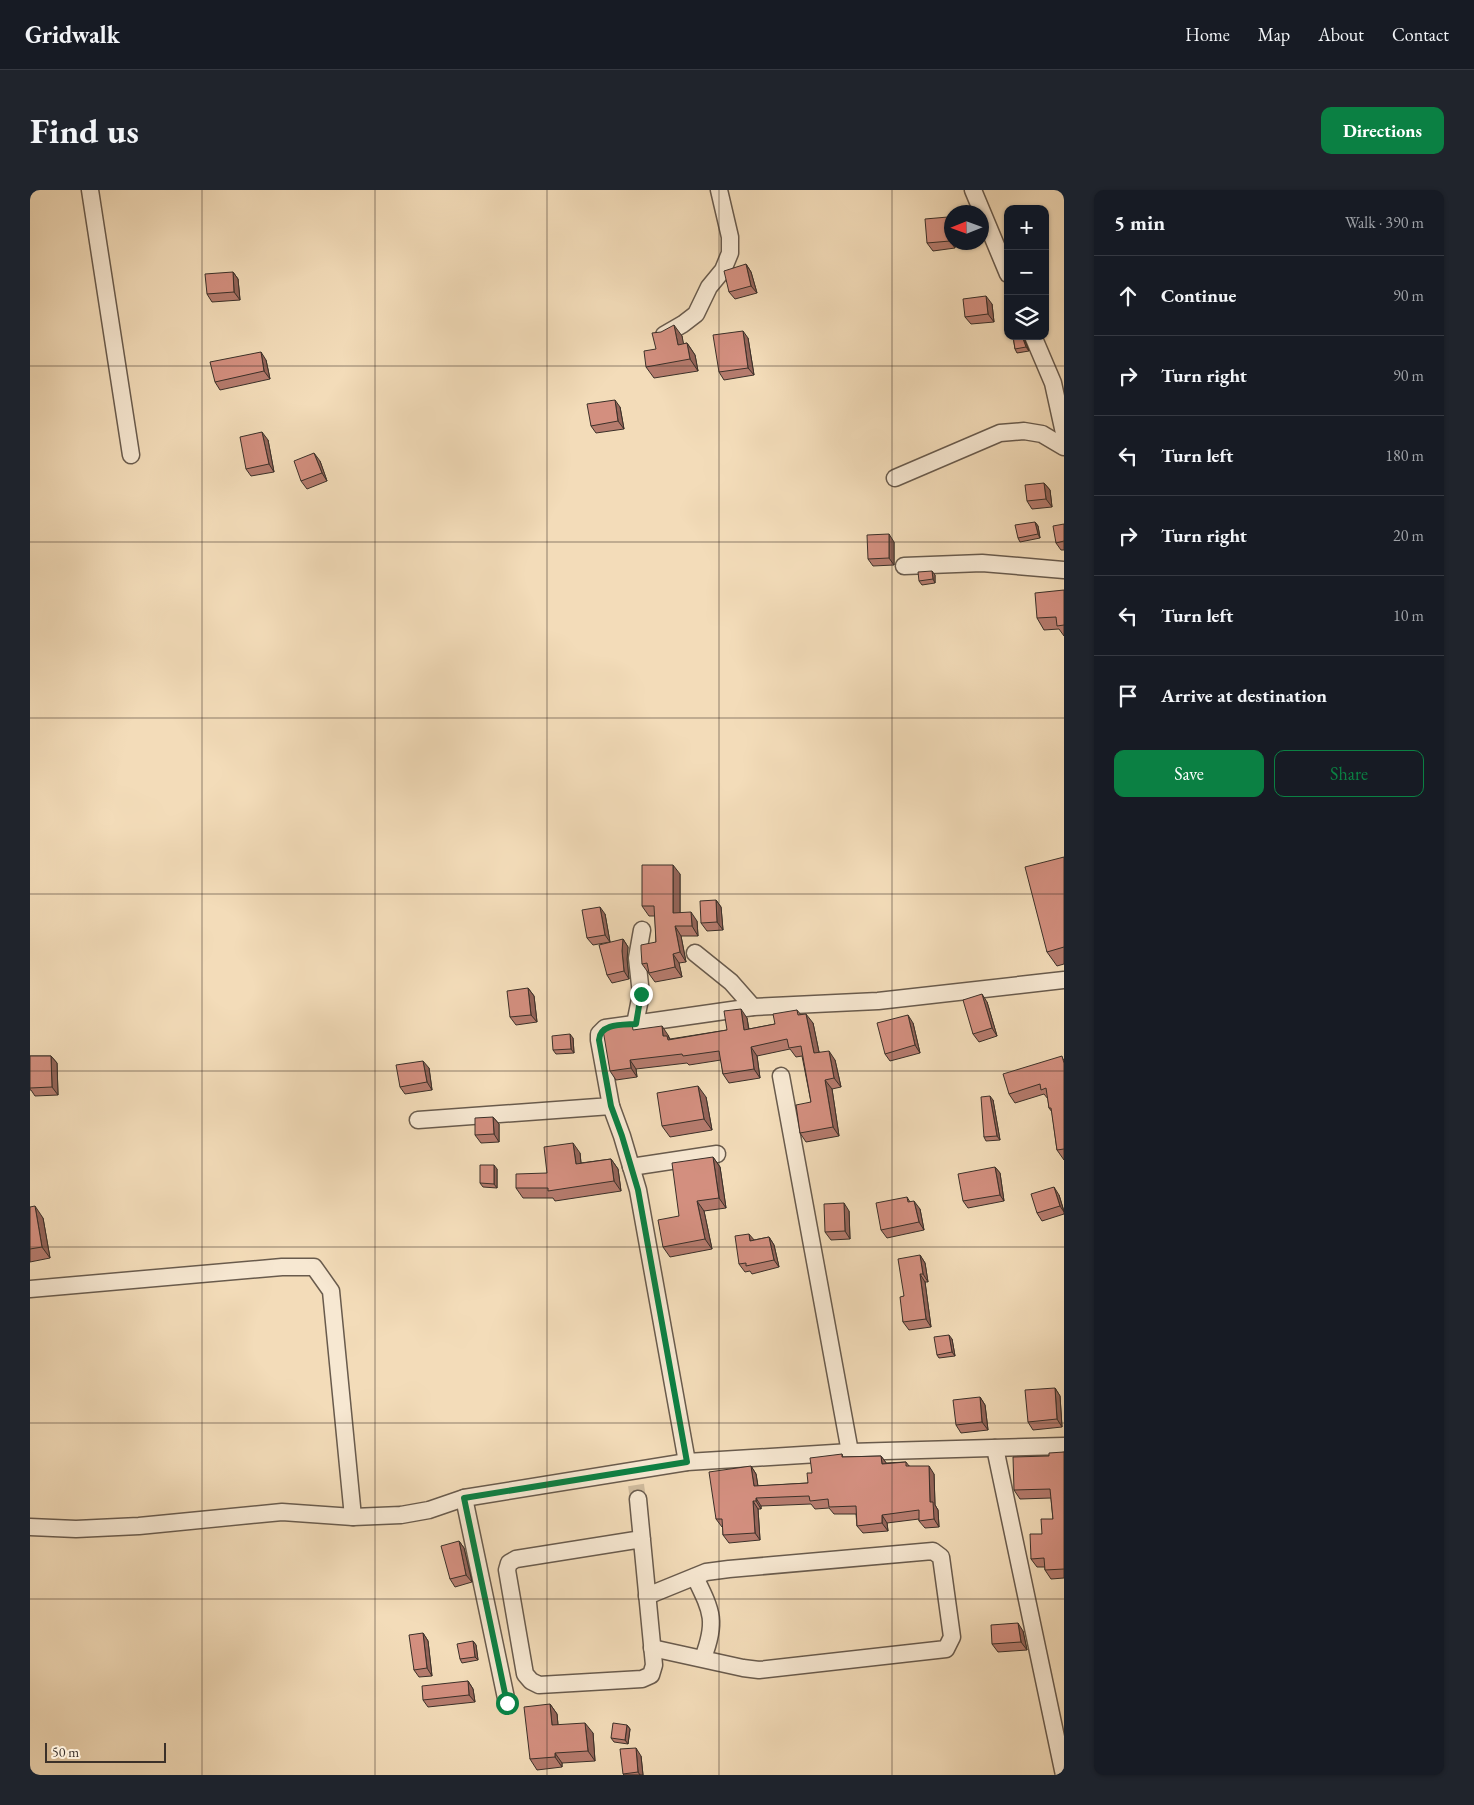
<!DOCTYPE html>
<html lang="en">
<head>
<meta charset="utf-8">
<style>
  :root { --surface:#171b24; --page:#20242c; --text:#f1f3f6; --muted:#9ea1a6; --line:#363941; --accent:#0b8043 }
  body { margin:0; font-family:"EB Garamond",serif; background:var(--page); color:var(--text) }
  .controls { position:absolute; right:15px; top:15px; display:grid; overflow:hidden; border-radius:10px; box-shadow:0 1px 4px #0004 }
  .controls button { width:45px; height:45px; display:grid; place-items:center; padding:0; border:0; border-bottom:1px solid var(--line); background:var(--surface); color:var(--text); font:25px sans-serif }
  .compass { position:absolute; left:914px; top:15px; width:45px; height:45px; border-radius:50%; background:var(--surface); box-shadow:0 1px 4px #0004; rotate:269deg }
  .scale { position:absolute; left:15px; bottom:12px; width:121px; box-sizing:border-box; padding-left:5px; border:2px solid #3b3029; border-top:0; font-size:14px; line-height:18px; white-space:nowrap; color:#3b3029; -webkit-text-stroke:4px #f7e8d2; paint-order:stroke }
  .stop { position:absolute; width:15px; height:15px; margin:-11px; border:4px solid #0b8043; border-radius:50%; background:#fff }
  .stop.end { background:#0b8043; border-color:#fff; box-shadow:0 1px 5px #0008 }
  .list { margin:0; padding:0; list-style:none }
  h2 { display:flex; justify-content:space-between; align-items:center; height:65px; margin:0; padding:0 20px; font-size:21px }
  h2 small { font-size:16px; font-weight:400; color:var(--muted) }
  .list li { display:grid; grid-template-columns:32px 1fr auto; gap:15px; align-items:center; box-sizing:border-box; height:80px; padding:0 20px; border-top:1px solid var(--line) }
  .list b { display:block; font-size:19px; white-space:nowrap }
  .list em { font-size:16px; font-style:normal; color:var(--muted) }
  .actions { display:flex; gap:10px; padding:15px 20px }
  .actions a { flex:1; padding:11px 0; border:1px solid var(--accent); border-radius:10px; text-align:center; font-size:18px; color:var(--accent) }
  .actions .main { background:var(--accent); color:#fff }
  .icon { flex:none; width:28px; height:28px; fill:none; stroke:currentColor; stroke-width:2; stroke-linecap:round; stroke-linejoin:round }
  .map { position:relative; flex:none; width:1034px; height:1585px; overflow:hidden; border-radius:10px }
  header { display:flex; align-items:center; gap:30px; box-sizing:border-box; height:70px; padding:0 25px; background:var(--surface); border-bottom:1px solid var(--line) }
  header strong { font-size:24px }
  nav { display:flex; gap:28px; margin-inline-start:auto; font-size:18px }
  .intro { display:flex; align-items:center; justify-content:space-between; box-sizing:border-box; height:120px; padding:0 30px }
  h1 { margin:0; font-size:35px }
  .button { padding:12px 22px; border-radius:10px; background:var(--accent); color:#fff; font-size:18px; font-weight:700 }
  main { display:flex; gap:30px; padding:0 30px }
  aside { flex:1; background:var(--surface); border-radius:10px; box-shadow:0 1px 4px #0004 }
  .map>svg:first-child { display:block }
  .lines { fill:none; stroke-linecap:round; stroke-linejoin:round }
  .minor-tunnel { stroke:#ceba9c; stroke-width:16; stroke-dasharray:16 8; stroke-linecap:butt }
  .minor-casing { stroke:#695b4d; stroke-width:19 }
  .minor { stroke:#f7e8d2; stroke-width:16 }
  .wall { fill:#b57b6d; stroke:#3b3029 }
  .shaded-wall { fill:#946459; stroke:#3b3029 }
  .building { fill:#d38f7f; stroke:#3b3029 }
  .route { stroke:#0b8043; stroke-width:6 }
  .grid { fill:none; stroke:#3b3029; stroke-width:1; stroke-opacity:0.55 }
</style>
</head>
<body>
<header>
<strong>Gridwalk</strong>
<nav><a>Home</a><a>Map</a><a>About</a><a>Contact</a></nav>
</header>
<div class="intro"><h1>Find us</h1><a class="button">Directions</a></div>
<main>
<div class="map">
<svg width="1034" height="1585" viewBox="0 0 1034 1585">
  <rect width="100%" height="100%" fill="#f3dcb9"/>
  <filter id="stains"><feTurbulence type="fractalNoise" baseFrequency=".004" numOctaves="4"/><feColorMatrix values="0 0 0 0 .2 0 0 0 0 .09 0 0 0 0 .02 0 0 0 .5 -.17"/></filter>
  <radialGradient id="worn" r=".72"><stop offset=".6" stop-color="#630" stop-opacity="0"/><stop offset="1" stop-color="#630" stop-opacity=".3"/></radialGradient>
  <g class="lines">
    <!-- minor-tunnel -->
    <polyline class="minor-tunnel" points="606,1295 608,1309"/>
    <!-- minor casing -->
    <g class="minor-casing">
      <g id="minor">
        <polyline points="60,0 101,265"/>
        <polyline points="943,0 978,84"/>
        <polyline points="634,145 653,134 666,124 679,97 693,80 700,63 700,47 689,0"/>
        <polyline points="1003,146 1023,193 1034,243"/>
        <polyline points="865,288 970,243 994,241 1012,244 1034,257"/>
        <polyline points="874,376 952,373 1034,380"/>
        <polyline points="665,763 701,792 723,817"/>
        <polyline points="605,834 611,804 607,768 612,740"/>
        <polyline points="751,886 820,1262"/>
        <polyline points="581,916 592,946 608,1000 657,1272"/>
        <polyline points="388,930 581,916 569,850 569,844 575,838 723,817 848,811 1034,790"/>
        <polyline points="601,977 687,964"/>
        <polyline points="0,1099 252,1077 284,1077 301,1101 323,1327"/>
        <polyline points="965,1258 1034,1585"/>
        <polyline points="434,1308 477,1513"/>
        <polyline points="608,1309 624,1475 621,1485 612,1489 509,1495 501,1491 495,1484 477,1380 479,1373 486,1369 612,1349"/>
        <polyline points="0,1337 46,1339 109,1336 252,1322 323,1327 371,1325 399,1320 434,1308 657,1272 820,1262 1034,1256"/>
        <path d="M 665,1387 C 682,1422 687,1431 673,1468"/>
        <polyline points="617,1406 676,1382 699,1379 903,1361 911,1367 922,1447 916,1459 729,1480 713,1478 622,1458"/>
      </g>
    </g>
    <!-- minor -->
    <use href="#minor" class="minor"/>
  </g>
  <!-- wall -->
  <g class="wall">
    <polygon points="918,27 922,32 922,52 925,58 903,61 897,53"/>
    <polygon points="716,74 721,82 727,103 705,109 699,102"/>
    <polygon points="203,82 208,89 210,110 182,112 177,104"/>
    <polygon points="962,114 964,132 941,134 935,127"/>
    <polygon points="652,146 653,154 657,153 665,165 668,181 624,188 616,177"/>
    <polygon points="983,146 993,146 999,161 987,163 985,159"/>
    <polygon points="718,148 724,185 694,190 689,182"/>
    <polygon points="236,170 240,189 190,200 185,192"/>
    <polygon points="590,217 594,239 566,243 561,236"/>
    <polygon points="238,250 244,282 221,286 216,279"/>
    <polygon points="290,271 297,291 277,299 271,291"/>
    <polygon points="1014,293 1020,300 1022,317 1002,319 997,311"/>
    <polygon points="1005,332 1008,336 1010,348 990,352 988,348"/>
    <polygon points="1034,334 1034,360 1031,360 1026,353"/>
    <polygon points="864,352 864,375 843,376 838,369"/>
    <polygon points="905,385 905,393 892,395 889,391"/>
    <polygon points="1034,400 1034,446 1029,439 1014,440 1007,428"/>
    <polygon points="1034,667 1034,774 1027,776 1017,762"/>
    <polygon points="650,684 650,723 667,731 668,746 651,746 656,772 649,773 652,787 625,792 612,774 626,752 625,726 619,726 612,716"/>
    <polygon points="686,710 691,717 693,740 677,741 671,733"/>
    <polygon points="575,724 580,752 563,755 557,748"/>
    <polygon points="593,749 598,757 597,769 599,789 582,793 577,785"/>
    <polygon points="498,798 504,806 507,832 486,835 480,827"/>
    <polygon points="957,812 967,846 949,852 943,844"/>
    <polygon points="767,820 771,825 783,833 789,862 805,870 811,897 802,899 809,946 776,952 770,943 781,912 772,866 766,867 760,859 727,866 730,888 699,893 693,884 691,870 659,875 657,873 606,879 607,887 586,890 580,881 605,840 638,845 640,849 697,840 717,828 719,839 745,834"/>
    <polygon points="883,833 890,863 860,871 855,864"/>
    <polygon points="543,848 544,863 526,864 523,860"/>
    <polygon points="0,866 21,866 27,873 28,905 5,906 1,900 0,900"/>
    <polygon points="1034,869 1034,970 1027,960 1022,922 1019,918 1018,909 1014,904 985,913 979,904"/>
    <polygon points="399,878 402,900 375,904 370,897"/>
    <polygon points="676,907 682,940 640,947 632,936"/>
    <polygon points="963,910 970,950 956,951 954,947"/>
    <polygon points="463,927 469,934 469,952 451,953 445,945"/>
    <polygon points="550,963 551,973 581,969 588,979 591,1001 525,1011 523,1008 493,1008 486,998 517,983"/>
    <polygon points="683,967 690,977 696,1018 674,1021 682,1059 640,1067 633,1057 649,1026"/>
    <polygon points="965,977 970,983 974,1011 938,1018 933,1011"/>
    <polygon points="467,979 467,998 453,997 450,993"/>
    <polygon points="1029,1005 1034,1021 1034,1024 1012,1031 1007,1023"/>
    <polygon points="877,1007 880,1012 890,1019 894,1040 857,1048 851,1040"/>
    <polygon points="0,1017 13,1028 20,1068 0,1072"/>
    <polygon points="819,1021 820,1049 801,1050 795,1042"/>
    <polygon points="739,1047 744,1055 749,1077 722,1084 720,1081 715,1082 709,1074 724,1050"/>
    <polygon points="890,1065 895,1073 898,1092 895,1092 901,1137 879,1140 873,1132 874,1106"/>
    <polygon points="922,1149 925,1166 909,1168 907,1165"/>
    <polygon points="1025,1198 1030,1206 1032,1237 1003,1240 998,1232"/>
    <polygon points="950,1207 955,1215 958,1240 931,1243 926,1235"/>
    <polygon points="1034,1262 1034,1388 1021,1389 1015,1380 1015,1377 1007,1377 1001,1369 1012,1344 1023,1329 1021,1308 990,1309 984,1300 1019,1266"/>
    <polygon points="812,1264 813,1267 851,1266 856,1273 876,1272 879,1276 904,1284 905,1315 908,1320 909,1337 895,1338 889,1331 889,1329 857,1333 858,1341 833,1343 827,1336 826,1324 804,1324 799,1318 785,1319 781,1314 731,1316 731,1319 728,1319 730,1350 699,1353 693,1345 693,1337 692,1337 686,1329 721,1276 726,1284 728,1296 778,1293 782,1283"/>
    <polygon points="429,1351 434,1358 442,1392 425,1397 420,1389"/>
    <polygon points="993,1441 997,1460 968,1462 962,1454"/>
    <polygon points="393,1443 398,1451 402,1486 389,1487 384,1480"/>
    <polygon points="443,1451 446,1455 448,1470 432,1473 430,1469"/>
    <polygon points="438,1491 443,1499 445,1512 398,1517 393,1510"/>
    <polygon points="520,1514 527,1524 528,1535 563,1543 565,1571 532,1573 532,1577 507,1580 500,1569"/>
    <polygon points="597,1535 600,1539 598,1554 584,1552 581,1548"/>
    <polygon points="611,1566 613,1585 594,1585 593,1584"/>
  </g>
  <!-- shaded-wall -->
  <g class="shaded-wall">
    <polygon points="918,27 922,32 922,52 925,52 925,58 920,51"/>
    <polygon points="716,74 721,82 727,103 721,96"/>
    <polygon points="203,82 208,89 210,110 204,102"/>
    <polygon points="956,106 962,114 964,132 958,124"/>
    <polygon points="644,135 652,146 656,166 648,155"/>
    <polygon points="713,141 718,148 724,185 718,178"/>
    <polygon points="992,146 993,146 999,161 996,157"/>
    <polygon points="657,153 665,165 668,181 660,169"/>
    <polygon points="231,162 236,170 240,189 234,181"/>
    <polygon points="585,210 590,217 594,239 588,231"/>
    <polygon points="232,242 238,250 244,282 239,274"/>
    <polygon points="284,263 290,271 297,291 292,283"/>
    <polygon points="1014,293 1020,300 1022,317 1016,309"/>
    <polygon points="1005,332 1008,336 1010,348 1008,344"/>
    <polygon points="859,344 864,352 864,375 859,368"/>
    <polygon points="902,381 905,385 905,393 903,389"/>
    <polygon points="643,675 650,684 650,732 643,723"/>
    <polygon points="686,710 691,717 693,740 687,732"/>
    <polygon points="570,717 575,724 580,752 575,745"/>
    <polygon points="661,722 667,731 668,746 662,736"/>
    <polygon points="645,736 651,746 656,772 650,762"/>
    <polygon points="593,749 598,757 597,769 599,789 594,781 592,761"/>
    <polygon points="643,764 649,773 652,787 645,777"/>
    <polygon points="498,798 504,806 507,832 501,825"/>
    <polygon points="952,804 957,812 967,846 962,838"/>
    <polygon points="711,819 717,828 720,849 714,840"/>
    <polygon points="776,824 783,833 791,872 784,863"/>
    <polygon points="878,825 883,833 890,863 885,855"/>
    <polygon points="632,836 638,845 639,848 644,855 633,846"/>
    <polygon points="540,844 543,848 544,863 541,859"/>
    <polygon points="721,857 727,866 730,888 724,879"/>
    <polygon points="799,861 805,870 811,897 804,888"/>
    <polygon points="21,866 27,873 28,905 22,897"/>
    <polygon points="600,870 606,879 607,887 601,878"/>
    <polygon points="393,871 399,878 402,900 397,892"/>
    <polygon points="795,890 802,899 809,946 803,937"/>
    <polygon points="668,896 676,907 682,940 674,929"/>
    <polygon points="960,906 963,910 970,950 967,946"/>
    <polygon points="463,927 469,934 469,952 464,944"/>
    <polygon points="543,953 550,963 552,984 546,974"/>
    <polygon points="683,967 690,977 696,1018 689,1008"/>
    <polygon points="581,969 588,979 591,1001 584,991"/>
    <polygon points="464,975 467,979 467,998 464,994"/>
    <polygon points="965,977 970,983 974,1011 970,1005"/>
    <polygon points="1024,997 1029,1005 1034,1022 1030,1016"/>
    <polygon points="667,1011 674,1021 682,1059 675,1049"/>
    <polygon points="884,1011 890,1019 894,1040 889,1032"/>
    <polygon points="814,1013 819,1021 820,1049 815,1041"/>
    <polygon points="5,1016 13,1028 20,1068 12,1057"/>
    <polygon points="719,1044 725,1051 720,1051"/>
    <polygon points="739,1047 744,1055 749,1077 744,1070"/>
    <polygon points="890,1065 895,1073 898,1092 893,1084"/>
    <polygon points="890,1084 895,1092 901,1137 896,1129"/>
    <polygon points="919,1145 922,1149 925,1166 922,1162"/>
    <polygon points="1025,1198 1030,1206 1032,1237 1027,1229"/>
    <polygon points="950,1207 955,1215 958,1240 952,1232"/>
    <polygon points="851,1266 857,1274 852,1274"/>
    <polygon points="721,1276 726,1284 729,1303 724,1296"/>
    <polygon points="899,1276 904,1284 905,1315 908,1320 909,1337 904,1329 900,1312"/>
    <polygon points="726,1308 731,1316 731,1319 726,1311"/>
    <polygon points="723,1311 728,1319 730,1350 725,1343"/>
    <polygon points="852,1325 857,1333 858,1341 852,1333"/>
    <polygon points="429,1351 434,1358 442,1392 436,1385"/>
    <polygon points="988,1433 993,1441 997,1460 991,1452"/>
    <polygon points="393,1443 398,1451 402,1486 397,1478"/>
    <polygon points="443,1451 446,1455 448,1470 445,1467"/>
    <polygon points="438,1491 443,1499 445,1512 439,1505"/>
    <polygon points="520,1514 527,1524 529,1546 522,1535"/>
    <polygon points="555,1533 563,1543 565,1571 558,1561"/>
    <polygon points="597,1535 600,1539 598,1554 595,1550"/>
    <polygon points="606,1558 611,1566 613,1585 610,1585 608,1582"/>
    <polygon points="525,1563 532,1573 532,1577 525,1567"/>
  </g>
  <!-- building -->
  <g class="building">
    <polygon points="918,27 920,51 897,53 895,29"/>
    <polygon points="716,74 721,96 699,102 694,81"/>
    <polygon points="203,82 204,102 177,104 175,84"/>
    <polygon points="956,106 958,124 935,127 933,109"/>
    <polygon points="644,135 648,155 657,153 660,169 616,177 614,161 626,159 622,143 631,142"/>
    <polygon points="713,141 718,178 689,182 683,145"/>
    <polygon points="983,146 992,146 996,157 985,159"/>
    <polygon points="231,162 234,181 185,192 180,172"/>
    <polygon points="585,210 588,231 561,236 557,214"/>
    <polygon points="232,242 239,274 216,279 210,247"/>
    <polygon points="284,263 292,283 271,291 264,271"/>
    <polygon points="1014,293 1016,309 997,311 995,295"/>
    <polygon points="1005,332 1008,344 988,348 985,335"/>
    <polygon points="1034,334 1034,351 1026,353 1023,336"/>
    <polygon points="859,344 859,368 838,369 837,345"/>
    <polygon points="902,381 903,389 889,391 888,382"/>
    <polygon points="1034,400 1034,435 1027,436 1026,427 1007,428 1005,403"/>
    <polygon points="1034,667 1034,757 1017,762 995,677"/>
    <polygon points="612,675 643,675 643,723 661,722 662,736 645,736 650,762 643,764 645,777 619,783 617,773 612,774 611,759 611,755 626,752 624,716 612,716"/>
    <polygon points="686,710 687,732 671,733 670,711"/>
    <polygon points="570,717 575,745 557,748 552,720"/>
    <polygon points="593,749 592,761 594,781 577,785 569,755"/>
    <polygon points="498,798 501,825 480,827 477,801"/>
    <polygon points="952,804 962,838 943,844 933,810"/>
    <polygon points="711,819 714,840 745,834 743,824 767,820 768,825 776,824 784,863 799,861 804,888 795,890 803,937 770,943 766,915 781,912 771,856 759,858 757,849 721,857 724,879 693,884 689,861 653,866 652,864 600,870 601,878 580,881 573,840 602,834 603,840 632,836 633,846 637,846 638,850 697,840 694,821"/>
    <polygon points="878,825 885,855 855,864 847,833"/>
    <polygon points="540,844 541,859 523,860 522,846"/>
    <polygon points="0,866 21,866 22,897 0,898"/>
    <polygon points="1032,866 1034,873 1034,959 1027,960 1021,918 1019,918 1016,898 1011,900 1010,894 979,904 973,884"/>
    <polygon points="393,871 397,892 370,897 366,875"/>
    <polygon points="668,896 674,929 632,936 627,903"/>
    <polygon points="960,906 967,946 954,947 951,907"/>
    <polygon points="463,927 464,944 445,945 445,928"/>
    <polygon points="543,953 546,974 581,969 584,991 518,1001 518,998 486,998 486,984 517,983 514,957"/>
    <polygon points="683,967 689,1008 667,1011 675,1049 633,1057 628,1030 649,1026 642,973"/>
    <polygon points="450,975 464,975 464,994 450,993"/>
    <polygon points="965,977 970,1005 933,1011 928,984"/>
    <polygon points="1024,997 1030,1016 1007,1023 1001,1004"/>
    <polygon points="877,1007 878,1012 884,1011 889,1032 851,1040 846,1013"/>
    <polygon points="814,1013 815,1041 795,1042 794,1014"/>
    <polygon points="5,1016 12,1057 0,1059 0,1017"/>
    <polygon points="719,1044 720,1051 739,1047 744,1070 716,1076 716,1073 709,1074 705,1046"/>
    <polygon points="890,1065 893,1084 890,1084 896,1129 873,1132 870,1107 874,1106 868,1069"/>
    <polygon points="919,1145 922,1162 907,1165 904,1147"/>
    <polygon points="1025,1198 1027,1229 998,1232 995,1200"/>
    <polygon points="950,1207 952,1232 926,1235 923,1210"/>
    <polygon points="1034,1262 1034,1379 1015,1380 1014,1368 1001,1369 1000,1344 1012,1344 1011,1329 1023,1329 1020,1299 984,1300 983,1267 1019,1266 1019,1263"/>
    <polygon points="812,1264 812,1267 851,1266 852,1274 876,1272 876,1276 899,1276 900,1312 903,1312 904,1329 889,1331 889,1320 852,1325 852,1333 827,1336 826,1316 799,1317 798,1309 780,1311 779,1306 726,1308 726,1311 723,1311 725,1343 693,1345 692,1329 686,1329 679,1282 721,1276 724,1296 778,1293 777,1283 782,1283 780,1268"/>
    <polygon points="429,1351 436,1385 420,1389 411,1356"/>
    <polygon points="988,1433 991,1452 962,1454 961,1435"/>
    <polygon points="393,1443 397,1478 384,1480 379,1445"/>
    <polygon points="443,1451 445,1467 430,1469 427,1454"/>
    <polygon points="438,1491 439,1505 393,1510 392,1496"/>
    <polygon points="520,1514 522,1535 555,1533 558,1561 525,1563 525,1567 500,1569 494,1517"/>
    <polygon points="583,1533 597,1535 595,1550 581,1548"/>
    <polygon points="606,1558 608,1582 593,1584 590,1559"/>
  </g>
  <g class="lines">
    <!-- route -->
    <path class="route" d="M 477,1513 L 434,1308 L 657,1272 L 608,1000 L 592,946 L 581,916 L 569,850 C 570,833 593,835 606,834 L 611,804"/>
  </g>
  <!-- grid -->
  <path class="grid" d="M 172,0 L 172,1585M 345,0 L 345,1585M 517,0 L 517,1585M 689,0 L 689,1585M 862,0 L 862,1585M 0,176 L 1034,176M 0,352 L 1034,352M 0,528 L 1034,528M 0,704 L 1034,704M 0,881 L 1034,881M 0,1057 L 1034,1057M 0,1233 L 1034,1233M 0,1409 L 1034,1409"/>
  <rect width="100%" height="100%" filter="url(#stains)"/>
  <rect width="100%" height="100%" fill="url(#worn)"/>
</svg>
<div class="controls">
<button>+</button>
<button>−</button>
<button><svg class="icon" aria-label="layers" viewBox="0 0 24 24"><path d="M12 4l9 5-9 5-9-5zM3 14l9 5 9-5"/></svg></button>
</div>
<svg class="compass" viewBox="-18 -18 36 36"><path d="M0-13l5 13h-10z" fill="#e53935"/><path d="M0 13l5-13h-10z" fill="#9ea1a6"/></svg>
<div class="scale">50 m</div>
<div class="stop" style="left:477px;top:1513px"></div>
<div class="stop end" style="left:611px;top:804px"></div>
</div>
<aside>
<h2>5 min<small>Walk · 390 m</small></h2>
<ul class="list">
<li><svg class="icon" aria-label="ahead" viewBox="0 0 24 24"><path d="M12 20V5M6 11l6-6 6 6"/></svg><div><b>Continue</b></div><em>90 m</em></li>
<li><svg class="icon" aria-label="right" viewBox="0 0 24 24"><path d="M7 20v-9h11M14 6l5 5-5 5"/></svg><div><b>Turn right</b></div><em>90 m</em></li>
<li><svg class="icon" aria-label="left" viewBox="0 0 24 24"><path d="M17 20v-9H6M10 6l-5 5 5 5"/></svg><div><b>Turn left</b></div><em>180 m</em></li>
<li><svg class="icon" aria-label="right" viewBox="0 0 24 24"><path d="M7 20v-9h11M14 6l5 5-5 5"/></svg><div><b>Turn right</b></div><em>20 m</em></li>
<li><svg class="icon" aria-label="left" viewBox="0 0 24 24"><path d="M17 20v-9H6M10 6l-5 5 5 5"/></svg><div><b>Turn left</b></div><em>10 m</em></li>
<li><svg class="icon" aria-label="arrive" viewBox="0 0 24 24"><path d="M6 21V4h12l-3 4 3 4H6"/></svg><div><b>Arrive at destination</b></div></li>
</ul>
<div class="actions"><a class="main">Save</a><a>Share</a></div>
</aside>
</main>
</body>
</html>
